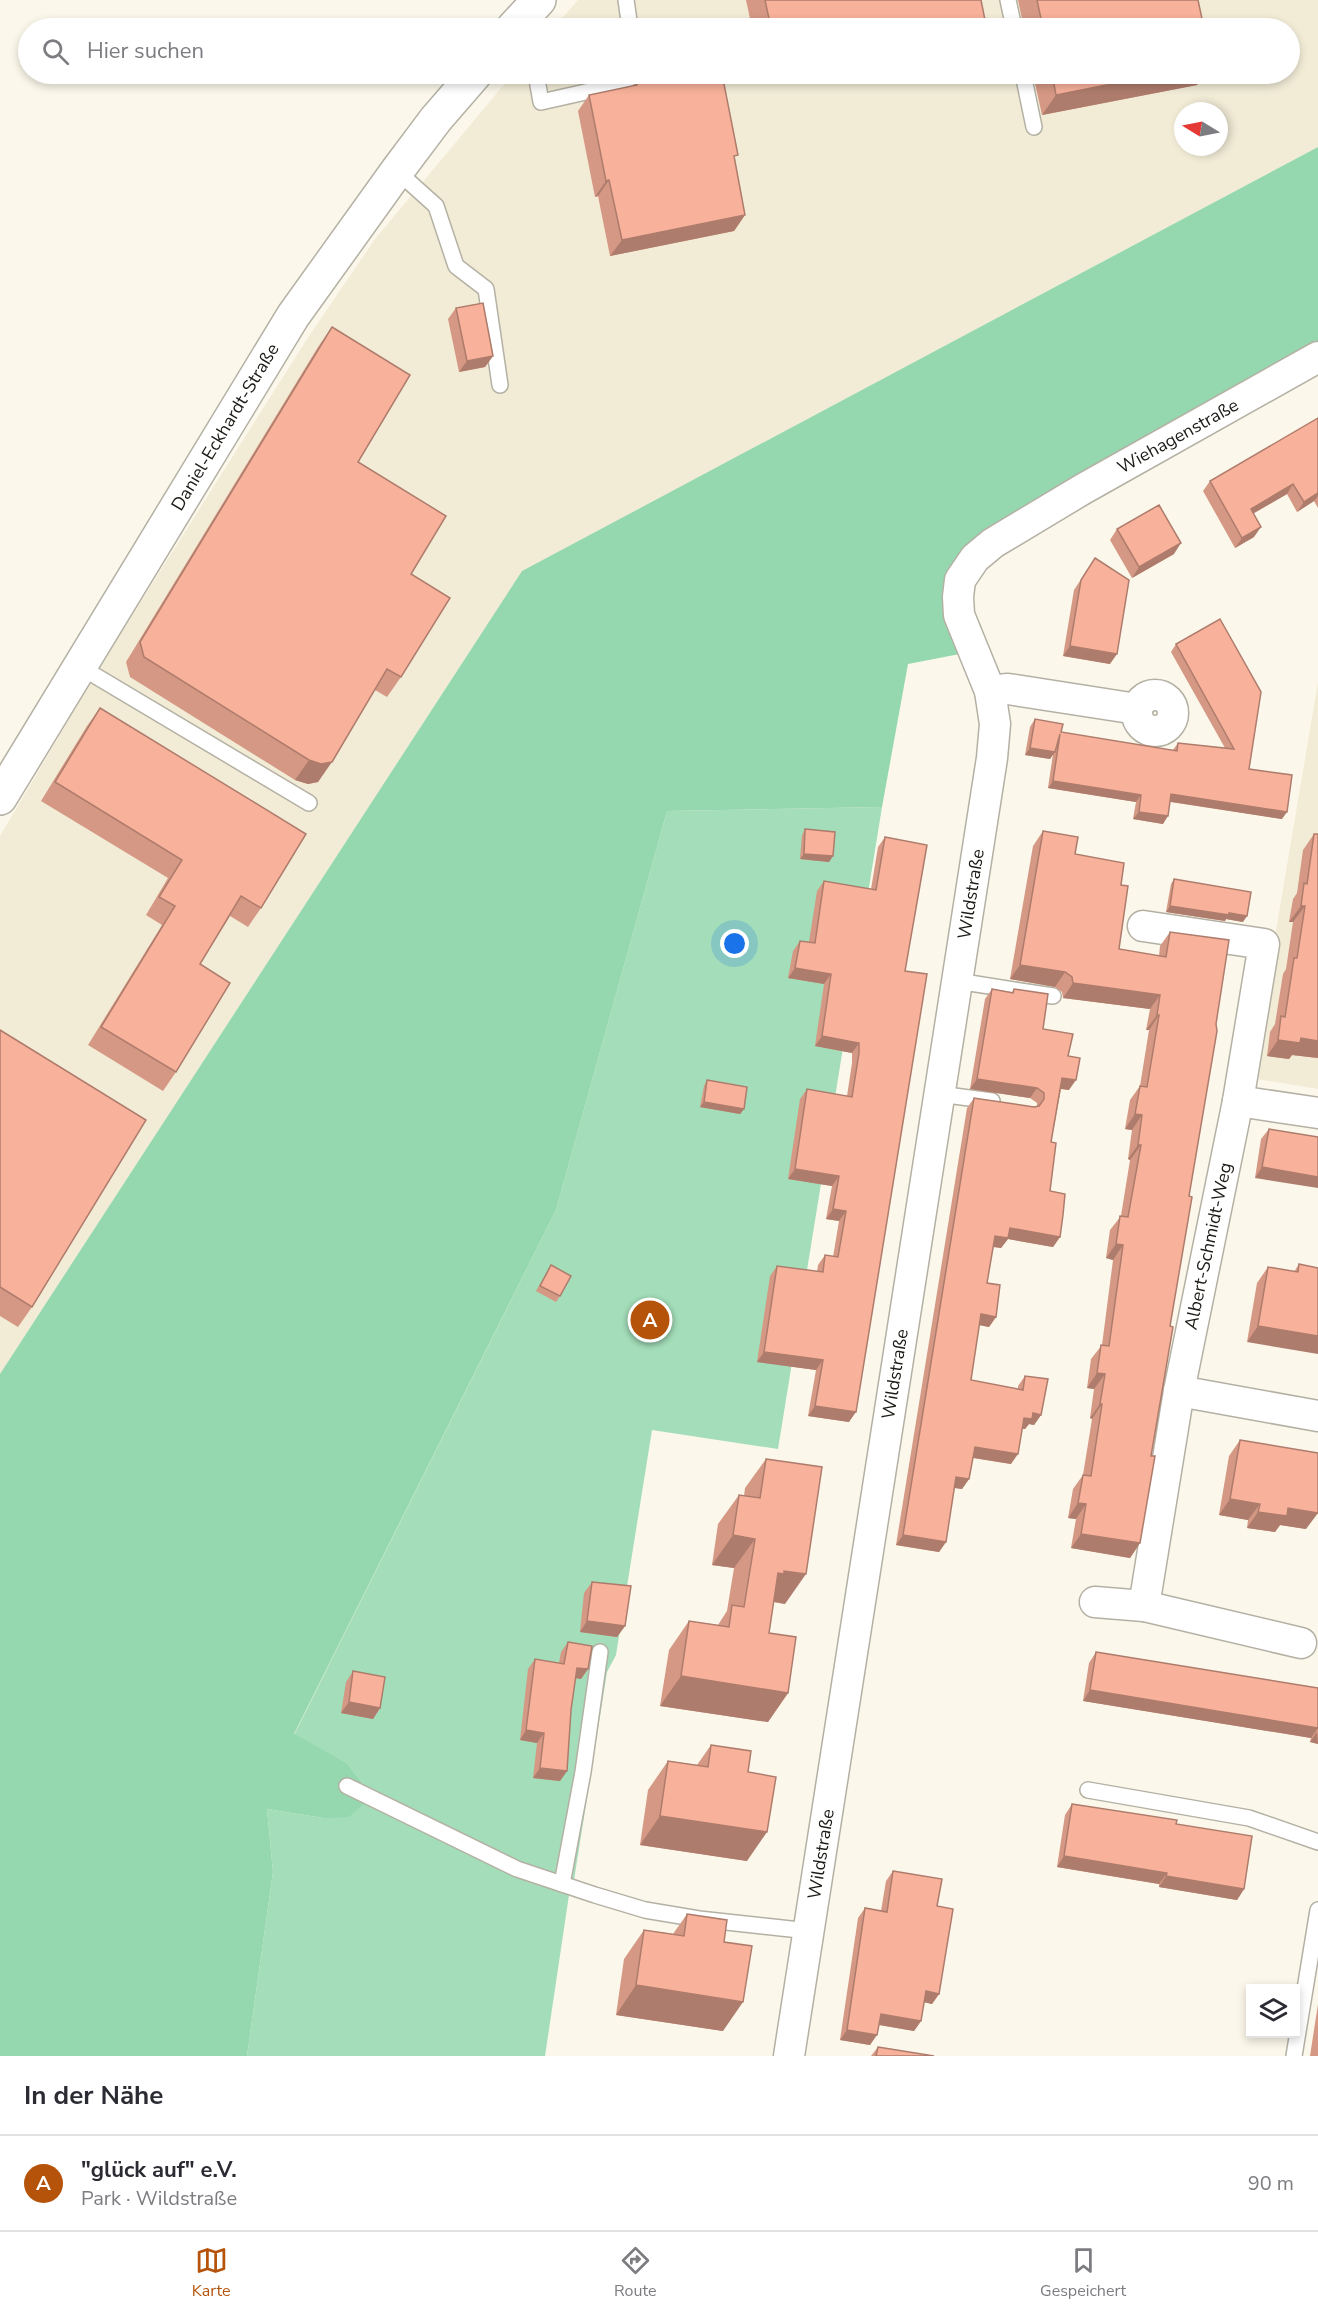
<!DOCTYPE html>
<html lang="de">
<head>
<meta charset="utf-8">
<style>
  :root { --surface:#fff; --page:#f7f7f7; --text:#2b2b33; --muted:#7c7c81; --line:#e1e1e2; --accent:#b45309 }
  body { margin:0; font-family:"Nunito Sans",sans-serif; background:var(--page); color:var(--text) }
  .controls { position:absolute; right:18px; bottom:18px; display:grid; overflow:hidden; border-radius:0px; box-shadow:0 3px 9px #0003 }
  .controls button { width:54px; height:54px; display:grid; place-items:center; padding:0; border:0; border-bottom:2px solid var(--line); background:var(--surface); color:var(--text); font:30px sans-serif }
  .compass { position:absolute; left:1174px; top:102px; width:54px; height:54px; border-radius:50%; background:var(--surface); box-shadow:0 3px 9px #0003; rotate:280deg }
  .you { position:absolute; left:735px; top:944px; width:21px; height:21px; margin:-15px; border:4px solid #fff; border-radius:50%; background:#1a73e8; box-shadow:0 0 0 9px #1a73e833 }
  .badge { display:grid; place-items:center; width:39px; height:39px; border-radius:50%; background:var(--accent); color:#fff; font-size:20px; font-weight:700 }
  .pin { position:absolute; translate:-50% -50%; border:3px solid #fff; box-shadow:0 2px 6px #0006 }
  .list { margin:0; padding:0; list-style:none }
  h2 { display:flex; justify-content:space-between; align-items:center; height:78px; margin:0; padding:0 24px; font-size:26px }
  h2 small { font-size:20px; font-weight:400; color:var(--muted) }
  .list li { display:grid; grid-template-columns:39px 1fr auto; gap:18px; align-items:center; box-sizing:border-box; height:96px; padding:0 24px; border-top:2px solid var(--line) }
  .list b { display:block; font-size:22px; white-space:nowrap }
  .list p { margin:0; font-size:20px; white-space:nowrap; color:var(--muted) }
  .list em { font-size:20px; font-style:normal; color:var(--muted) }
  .icon { flex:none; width:33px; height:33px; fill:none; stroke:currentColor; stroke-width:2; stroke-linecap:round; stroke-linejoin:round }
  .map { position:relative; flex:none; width:1318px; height:2056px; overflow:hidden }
  .search { position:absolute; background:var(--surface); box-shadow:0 3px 9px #0003; left:18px; right:18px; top:18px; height:66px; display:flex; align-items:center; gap:15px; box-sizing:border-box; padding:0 21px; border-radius:33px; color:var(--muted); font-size:22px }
  .sheet { height:174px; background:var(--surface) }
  nav { display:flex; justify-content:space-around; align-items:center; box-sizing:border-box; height:84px; border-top:2px solid var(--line); background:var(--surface); font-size:16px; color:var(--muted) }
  nav a { display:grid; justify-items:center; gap:3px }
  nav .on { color:var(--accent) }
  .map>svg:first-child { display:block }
  .built { fill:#f2ecd7; fill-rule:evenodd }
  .green { fill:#a3ddb9 }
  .forest { fill:#95d8af }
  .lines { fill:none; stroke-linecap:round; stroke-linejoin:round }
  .service-casing { stroke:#b4b1a4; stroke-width:18 }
  .minor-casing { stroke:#b4b1a4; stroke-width:33 }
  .tertiary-casing { stroke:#b4b1a4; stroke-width:36 }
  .service { stroke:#fff; stroke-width:15 }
  .minor { stroke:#fff; stroke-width:30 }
  .tertiary { stroke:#fff; stroke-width:33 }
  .wall { fill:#d59884 }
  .shaded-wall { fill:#ae7c6c }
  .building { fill:#f8b19a; stroke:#ae7c6c; stroke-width:1.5 }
  .labels { text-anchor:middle; stroke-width:4.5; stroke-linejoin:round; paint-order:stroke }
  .street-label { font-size:18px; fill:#1c1b16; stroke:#fff }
</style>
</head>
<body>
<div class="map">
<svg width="1318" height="2056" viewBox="0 0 1318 2056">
  <rect width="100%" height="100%" fill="#fbf7ea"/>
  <!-- built -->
  <g class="built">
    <path d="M 578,0 L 1318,0 L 1318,147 L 522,571 L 0,1374 L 0,836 L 109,652 L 307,339 L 375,239 L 513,74 L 1290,74 L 1290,28 L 553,28 ZM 1183,111 L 1219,111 L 1219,147 L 1183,147 Z"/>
    <polygon points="1318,682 1318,1089 1251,1078"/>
  </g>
  <!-- green -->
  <g class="green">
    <polygon points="882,807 778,1449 652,1430 616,1655 607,1672 574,1880 543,1874 369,1792 347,1763 294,1735 556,1210 667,811"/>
    <polygon points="366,1802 432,1834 489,1864 569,1895 545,2056 247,2056 273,1872 267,1809 323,1818"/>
  </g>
  <!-- forest -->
  <polygon class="forest" points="1318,147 1318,354 971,556 970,652 908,664 882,807 667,811 556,1210 294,1734 347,1763 369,1792 366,1802 349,1817 323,1818 267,1809 273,1872 247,2056 0,2056 0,1374 522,571"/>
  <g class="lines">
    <!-- service casing -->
    <g class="service-casing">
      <g id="service">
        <polyline points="626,0 630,28"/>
        <polyline points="1008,0 1014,28"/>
        <polyline points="536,74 541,102 639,80 638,74"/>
        <polyline points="1023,74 1034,127"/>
        <polyline points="397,171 436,206 456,266 486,289 500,385"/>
        <polyline points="79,666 309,803"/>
        <polyline points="957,981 1053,996"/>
        <polyline points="939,1094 992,1101"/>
        <polyline points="347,1786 517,1869 595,1895 645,1910 699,1919 809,1931"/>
        <polyline points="1088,1790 1249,1818 1318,1842"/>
        <polyline points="562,1884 583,1772 600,1652"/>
        <polyline points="1294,2056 1318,1910"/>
      </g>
    </g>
    <!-- minor casing -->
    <g class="minor-casing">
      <g id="minor">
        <polyline points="990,691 1008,689 1137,709"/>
        <circle cx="1155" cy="713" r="18"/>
        <polyline points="1143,926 1264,944 1238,1101"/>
        <polyline points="1179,1391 1238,1101 1318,1113"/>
        <polyline points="1095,1602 1144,1606 1301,1643"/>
        <polyline points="1144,1606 1179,1391 1318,1416"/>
        <polyline points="789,2056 992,758 995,724 990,691 959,615 958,597 960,580 975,558 993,543 1083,489 1318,357"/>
      </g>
    </g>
    <!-- tertiary casing -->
    <g class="tertiary-casing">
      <g id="tertiary">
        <polyline points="513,28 539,0"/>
        <polyline points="0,798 293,316 397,171 436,119 475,74"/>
      </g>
    </g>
    <!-- service -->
    <use href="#service" class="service"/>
    <!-- minor -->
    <use href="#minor" class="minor"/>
    <!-- tertiary -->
    <use href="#tertiary" class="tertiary"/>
  </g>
  <!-- wall -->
  <g class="wall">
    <polygon points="746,0 981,0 979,28 752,28"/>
    <polygon points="1018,0 1198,0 1204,28 1024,28"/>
    <polygon points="761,74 805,74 763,82"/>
    <polygon points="1033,74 1204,74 1197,85 1042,115"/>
    <polygon points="673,78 735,160 745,215 734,231 610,256 598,196 595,197 578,111 589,95 632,87 636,80"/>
    <polygon points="456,308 493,356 485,367 459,372 448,319"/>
    <polygon points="332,327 358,462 411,574 401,677 387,697 375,690 318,782 308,784 295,780 130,677 126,662 318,347"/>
    <polygon points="1318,418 1318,508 1314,501 1297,512 1287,494 1253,513 1254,537 1235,548 1203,491 1210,481"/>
    <polygon points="1117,529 1174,554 1132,578 1110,540"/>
    <polygon points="1095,558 1110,664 1063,656 1074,590"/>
    <polygon points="1176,644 1249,769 1282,819 1170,802 1163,824 1133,819 1136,802 1048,788 1053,754 1050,759 1025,755 1030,727 1035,719 1061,732 1173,750 1178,743 1225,748 1171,652"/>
    <polygon points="100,708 261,908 248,927 230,916 200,964 176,1072 163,1091 88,1045 162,925 146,915 168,878 41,801 87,726"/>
    <polygon points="805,829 833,856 829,862 800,859 802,835"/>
    <polygon points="1043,831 1075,854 1121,885 1119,949 1159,956 1160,946 1170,932 1189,1196 1151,1456 1140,1543 1130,1558 1071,1548 1076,1519 1068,1518 1073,1489 1083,1475 1092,1419 1090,1418 1094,1389 1087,1388 1091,1359 1102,1345 1113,1260 1106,1258 1110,1230 1121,1216 1130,1160 1128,1159 1132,1130 1125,1129 1130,1100 1140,1086 1149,1030 1146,1030 1150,1009 1063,998 1062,992 1055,987 1010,979 1033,846"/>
    <polygon points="1314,834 1318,834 1318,1058 1292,1055 1289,1059 1267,1056 1270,1032 1275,1024 1283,974 1286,969 1293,922 1289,922 1293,899 1297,893 1303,850"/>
    <polygon points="885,837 905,971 849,1422 808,1416 816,1370 757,1362 770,1276 777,1266 817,1272 818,1265 825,1255 833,1257 839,1221 826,1219 832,1186 788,1179 800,1099 807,1089 847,1096 852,1063 852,1053 815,1046 824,984 788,978 793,951 800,941 809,942 817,891 824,881 871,889 878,847"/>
    <polygon points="1174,879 1243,922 1226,919 1225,921 1166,912 1171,884"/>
    <polygon points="992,989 1012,992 1014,989 1043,1029 1068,1056 1069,1090 1061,1089 1051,1142 1050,1191 1060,1237 1053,1247 1008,1239 1001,1248 993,1247 987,1283 996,1317 989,1327 979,1325 971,1380 1018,1389 1018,1386 1025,1376 1041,1415 1034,1425 1029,1424 1025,1429 1022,1429 1011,1464 973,1458 969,1479 962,1489 954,1488 946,1542 939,1552 896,1545 967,1108 974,1098 1034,1107 1037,1106 1037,1103 1030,1098 970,1089 985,999"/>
    <polygon points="0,1030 32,1307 18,1327 0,1316"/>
    <polygon points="707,1080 744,1109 740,1114 700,1107 704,1086"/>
    <polygon points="1269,1129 1318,1137 1255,1178 1261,1139"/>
    <polygon points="1299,1264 1318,1268 1247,1342 1257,1283 1268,1267 1294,1272"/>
    <polygon points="551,1265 560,1296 556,1302 536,1291"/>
    <polygon points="1240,1440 1306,1529 1280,1525 1275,1532 1247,1528 1248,1520 1219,1515 1229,1456"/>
    <polygon points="766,1459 785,1604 773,1602 769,1633 788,1693 768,1722 660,1706 669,1650 689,1621 718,1625 727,1611 734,1568 712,1565 718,1524 739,1495 744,1496 745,1488"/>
    <polygon points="592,1582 625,1626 617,1637 580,1632 584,1593"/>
    <polygon points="568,1642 588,1669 581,1679 575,1678 571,1710 567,1771 560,1781 533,1778 537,1743 520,1740 528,1669 535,1659 559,1663 561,1652"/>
    <polygon points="1096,1652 1318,1688 1318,1744 1310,1742 1311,1738 1083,1701 1089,1663"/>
    <polygon points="353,1671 380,1708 373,1719 341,1713 346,1682"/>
    <polygon points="711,1745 747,1861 640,1845 648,1790 668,1761 697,1765"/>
    <polygon points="1072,1804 1176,1824 1244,1889 1237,1900 1159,1887 1159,1884 1057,1867 1065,1815"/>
    <polygon points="893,1871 937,1906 939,1994 932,2004 924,2002 921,2021 914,2031 879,2025 870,2045 840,2040 858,1918 865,1908 881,1911 886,1881"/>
    <polygon points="687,1914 724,1942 723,2031 616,2015 624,1959 644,1930 673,1934"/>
    <polygon points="1318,2004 1318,2056 1310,2056"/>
    <polygon points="878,2047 934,2056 871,2056"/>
  </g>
  <!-- shaded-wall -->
  <g class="shaded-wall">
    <polygon points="985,20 979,28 940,28"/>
    <polygon points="768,74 805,74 763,82"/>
    <polygon points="1162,74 1204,74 1197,85 1042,115 1056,95"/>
    <polygon points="609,180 598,196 595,197 606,181"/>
    <polygon points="745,215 734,231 610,256 622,240"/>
    <polygon points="493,356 485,367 459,372 467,361"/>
    <polygon points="1293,484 1287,494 1244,519 1251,509"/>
    <polygon points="1318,493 1318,496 1314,501 1297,512 1304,502"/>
    <polygon points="1261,527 1254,537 1235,548 1242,538"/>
    <polygon points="1181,543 1174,554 1132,578 1139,567"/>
    <polygon points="1070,646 1117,654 1110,664 1063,656"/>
    <polygon points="1030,748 1055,752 1050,759 1025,755"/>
    <polygon points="309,760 332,762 318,782 308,784 295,780"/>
    <polygon points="1053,781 1141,795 1136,802 1048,788"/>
    <polygon points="1171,794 1287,812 1282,819 1166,801"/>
    <polygon points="1139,812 1168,816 1163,824 1133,819"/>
    <polygon points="804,854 833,856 829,862 800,859"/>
    <polygon points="1170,906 1229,913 1247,916 1243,922 1226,919 1225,921 1166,912"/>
    <polygon points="1301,906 1305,906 1293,922 1289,922"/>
    <polygon points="1020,965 1065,972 1055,987 1010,979"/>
    <polygon points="795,968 831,974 824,984 788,978"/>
    <polygon points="1073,983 1160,995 1150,1009 1063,998"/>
    <polygon points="1157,1015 1159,1015 1149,1030 1146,1030"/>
    <polygon points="822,1036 859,1043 852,1053 815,1046"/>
    <polygon points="1301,1038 1318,1041 1318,1058 1292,1055 1289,1059 1267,1056 1278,1040"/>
    <polygon points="1062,1078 1076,1080 1069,1090 1055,1088"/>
    <polygon points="977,1079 1037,1088 1030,1098 970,1089"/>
    <polygon points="704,1102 744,1109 740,1114 700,1107"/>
    <polygon points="1135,1114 1142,1115 1132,1130 1125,1129"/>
    <polygon points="1138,1145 1141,1145 1130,1160 1128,1159"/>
    <polygon points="1262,1167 1318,1177 1318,1188 1255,1178"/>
    <polygon points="795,1169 839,1176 832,1186 788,1179"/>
    <polygon points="833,1209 846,1211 839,1221 826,1219"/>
    <polygon points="1010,1228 1060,1237 1053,1247 1008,1239 1001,1248 988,1246 995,1236"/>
    <polygon points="1116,1244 1123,1245 1113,1260 1106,1258"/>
    <polygon points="981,1314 996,1317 989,1327 974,1324"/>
    <polygon points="1258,1326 1318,1336 1318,1354 1247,1342"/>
    <polygon points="764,1352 823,1360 816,1370 757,1362"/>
    <polygon points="1097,1373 1105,1374 1094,1389 1087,1388"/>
    <polygon points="1100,1404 1102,1404 1092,1419 1090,1418"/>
    <polygon points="815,1406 856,1412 849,1422 808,1416"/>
    <polygon points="1033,1413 1041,1415 1034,1425 1029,1424 1025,1429 1017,1428 1024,1418"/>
    <polygon points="975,1447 1018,1454 1011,1464 968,1457"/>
    <polygon points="956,1477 969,1479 962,1489 949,1487"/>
    <polygon points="1230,1499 1260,1504 1248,1520 1219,1515"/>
    <polygon points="1078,1503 1086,1504 1076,1519 1068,1518"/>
    <polygon points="1288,1508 1318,1513 1306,1529 1280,1525 1275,1532 1247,1528 1258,1512"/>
    <polygon points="1081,1534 1140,1543 1130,1558 1071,1548"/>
    <polygon points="733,1535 755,1539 734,1568 712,1565"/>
    <polygon points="903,1535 946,1542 939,1552 896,1545"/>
    <polygon points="784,1571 806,1574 785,1604 765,1600 778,1573"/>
    <polygon points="587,1621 625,1626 617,1637 580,1632"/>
    <polygon points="577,1668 588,1669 581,1679 570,1677"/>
    <polygon points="681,1676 788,1693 768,1722 660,1706"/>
    <polygon points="1090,1690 1318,1728 1311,1738 1083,1701"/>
    <polygon points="349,1702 380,1708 373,1719 341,1713"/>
    <polygon points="526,1730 544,1733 537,1743 520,1740"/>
    <polygon points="1317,1732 1318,1744 1310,1742"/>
    <polygon points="540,1768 567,1771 560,1781 533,1778"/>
    <polygon points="660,1816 767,1832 747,1861 640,1845"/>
    <polygon points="1064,1856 1167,1873 1159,1884 1057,1867"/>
    <polygon points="1166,1876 1244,1889 1237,1900 1159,1887"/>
    <polygon points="636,1985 743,2002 723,2031 616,2015"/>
    <polygon points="926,1991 939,1994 932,2004 919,2001"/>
    <polygon points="881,2014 921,2021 914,2031 874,2024"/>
    <polygon points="847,2030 877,2035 870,2045 840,2040"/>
  </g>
  <!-- building -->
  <g class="building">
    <polygon points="765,0 981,0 985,20 940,28 771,28"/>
    <polygon points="1037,0 1198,0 1204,28 1043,28"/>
    <polygon points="672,74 673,78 697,74 722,74 738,155 734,156 745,215 622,240 609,180 606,181 589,95 637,85 636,80"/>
    <polygon points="1052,74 1162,74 1056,95"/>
    <polygon points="483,303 493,356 467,361 456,308"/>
    <polygon points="332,327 410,375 358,462 446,516 411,574 450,598 401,677 387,669 332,762 321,764 309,760 144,657 140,642"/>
    <polygon points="1318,418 1318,493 1304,502 1293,484 1251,509 1261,527 1242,538 1210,481"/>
    <polygon points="1159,505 1181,543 1139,567 1117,529"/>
    <polygon points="1095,558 1129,580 1117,654 1070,646 1081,580"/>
    <polygon points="1220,619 1261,692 1249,769 1292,775 1287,812 1171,794 1168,816 1139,812 1141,795 1053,781 1060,734 1055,752 1030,748 1035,719 1063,724 1061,732 1177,751 1178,743 1234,749 1176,644"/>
    <polygon points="100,708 306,834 261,908 241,896 200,964 230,983 176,1072 101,1027 175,906 159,897 182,860 55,782"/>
    <polygon points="805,829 835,832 833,856 804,854"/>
    <polygon points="1043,831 1078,837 1075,854 1124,863 1121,885 1128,886 1119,949 1166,957 1170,932 1229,940 1216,1024 1217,1031 1189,1196 1192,1197 1170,1326 1173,1327 1151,1456 1155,1456 1140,1543 1081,1534 1086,1504 1078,1503 1083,1475 1091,1476 1102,1404 1100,1404 1105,1374 1097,1373 1101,1345 1109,1346 1123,1245 1116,1244 1120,1216 1128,1217 1141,1145 1138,1145 1142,1115 1135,1114 1140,1086 1147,1087 1159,1015 1157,1015 1160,995 1073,983 1072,977 1065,972 1020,965"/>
    <polygon points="1314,834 1318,834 1318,1041 1301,1038 1300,1043 1278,1040 1281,1016 1285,1017 1294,958 1297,958 1305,906 1301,906 1304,883 1307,884"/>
    <polygon points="885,837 927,845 905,971 927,974 856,1412 815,1406 823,1360 764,1352 777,1266 823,1272 825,1255 838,1257 846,1211 833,1209 839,1176 795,1169 807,1089 852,1097 859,1053 859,1043 822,1036 831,974 795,968 800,941 815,943 824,881 876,890"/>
    <polygon points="1174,879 1251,892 1247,916 1229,913 1229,915 1170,906"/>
    <polygon points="992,989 1013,993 1014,989 1048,994 1043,1029 1073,1034 1068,1056 1080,1058 1076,1080 1062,1078 1051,1142 1056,1143 1050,1191 1065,1194 1063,1215 1060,1237 1010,1228 1008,1238 995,1236 987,1283 1000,1285 996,1317 981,1314 971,1380 1023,1390 1025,1376 1048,1379 1041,1415 1033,1413 1032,1419 1024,1418 1018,1454 975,1447 969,1479 956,1477 946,1542 903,1535 974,1098 1034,1107 1039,1106 1044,1099 1044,1093 1037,1088 977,1079"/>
    <polygon points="0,1030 146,1120 32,1307 0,1287"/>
    <polygon points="707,1080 747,1087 744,1109 704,1102"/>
    <polygon points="1269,1129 1318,1137 1318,1177 1262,1167"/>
    <polygon points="1299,1264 1318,1268 1318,1336 1258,1326 1268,1267 1298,1272"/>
    <polygon points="551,1265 571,1276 560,1296 540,1286"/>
    <polygon points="1240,1440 1318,1453 1318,1513 1288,1508 1287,1516 1258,1512 1260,1504 1230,1499"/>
    <polygon points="766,1459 822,1467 806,1574 784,1571 784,1574 778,1573 769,1633 796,1637 788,1693 681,1676 689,1621 729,1627 732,1605 744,1607 755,1539 733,1535 739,1495 760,1498"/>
    <polygon points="592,1582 631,1586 625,1626 587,1621"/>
    <polygon points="568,1642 592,1646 588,1669 577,1668 571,1710 567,1771 540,1768 544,1733 526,1730 535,1659 564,1664"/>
    <polygon points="1096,1652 1318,1688 1318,1728 1090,1690"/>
    <polygon points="353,1671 385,1677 380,1708 349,1702"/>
    <polygon points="711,1745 751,1751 748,1772 776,1777 767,1832 660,1816 668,1761 708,1767"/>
    <polygon points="1072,1804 1177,1820 1176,1824 1252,1836 1244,1889 1166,1876 1167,1873 1064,1856"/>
    <polygon points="893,1871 942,1879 937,1906 953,1909 939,1994 926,1991 921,2021 881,2014 877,2035 847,2030 865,1908 887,1912"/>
    <polygon points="687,1914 727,1920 724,1942 752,1946 743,2002 636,1985 644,1930 684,1936"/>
    <polygon points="878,2047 934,2056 876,2056"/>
  </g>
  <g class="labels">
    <!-- street labels -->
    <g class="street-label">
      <text transform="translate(225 427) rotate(-59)" y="6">Daniel-Eckhardt-Straße</text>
      <text transform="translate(1178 436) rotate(-29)" y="6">Wiehagenstraße</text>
      <text transform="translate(971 894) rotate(-81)" y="6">Wildstraße</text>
      <text transform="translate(1208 1246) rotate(-78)" y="6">Albert-Schmidt-Weg</text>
      <text transform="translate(895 1374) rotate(-81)" y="6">Wildstraße</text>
      <text transform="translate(821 1854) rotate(-81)" y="6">Wildstraße</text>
    </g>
  </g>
</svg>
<div class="controls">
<button><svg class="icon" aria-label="layers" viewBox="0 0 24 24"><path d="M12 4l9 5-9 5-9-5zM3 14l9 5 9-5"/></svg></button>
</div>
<svg class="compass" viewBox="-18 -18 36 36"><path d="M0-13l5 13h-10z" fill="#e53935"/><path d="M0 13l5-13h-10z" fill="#7c7c81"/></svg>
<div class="you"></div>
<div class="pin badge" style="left:650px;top:1320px">A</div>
<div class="search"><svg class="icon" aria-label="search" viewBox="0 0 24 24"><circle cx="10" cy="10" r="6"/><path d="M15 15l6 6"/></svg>Hier suchen</div>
</div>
<section class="sheet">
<h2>In der Nähe<small></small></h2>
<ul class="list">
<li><span class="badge">A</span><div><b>&quot;glück auf&quot; e.V.</b><p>Park · Wildstraße</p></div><em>90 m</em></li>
</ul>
</section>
<nav>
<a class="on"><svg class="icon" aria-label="map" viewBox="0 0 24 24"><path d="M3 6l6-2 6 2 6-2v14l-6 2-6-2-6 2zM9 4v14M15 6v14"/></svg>Karte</a>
<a><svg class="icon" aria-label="directions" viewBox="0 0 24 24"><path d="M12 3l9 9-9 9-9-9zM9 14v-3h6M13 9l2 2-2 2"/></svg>Route</a>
<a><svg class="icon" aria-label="saved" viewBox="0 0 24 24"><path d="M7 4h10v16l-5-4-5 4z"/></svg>Gespeichert</a>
</nav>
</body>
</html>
